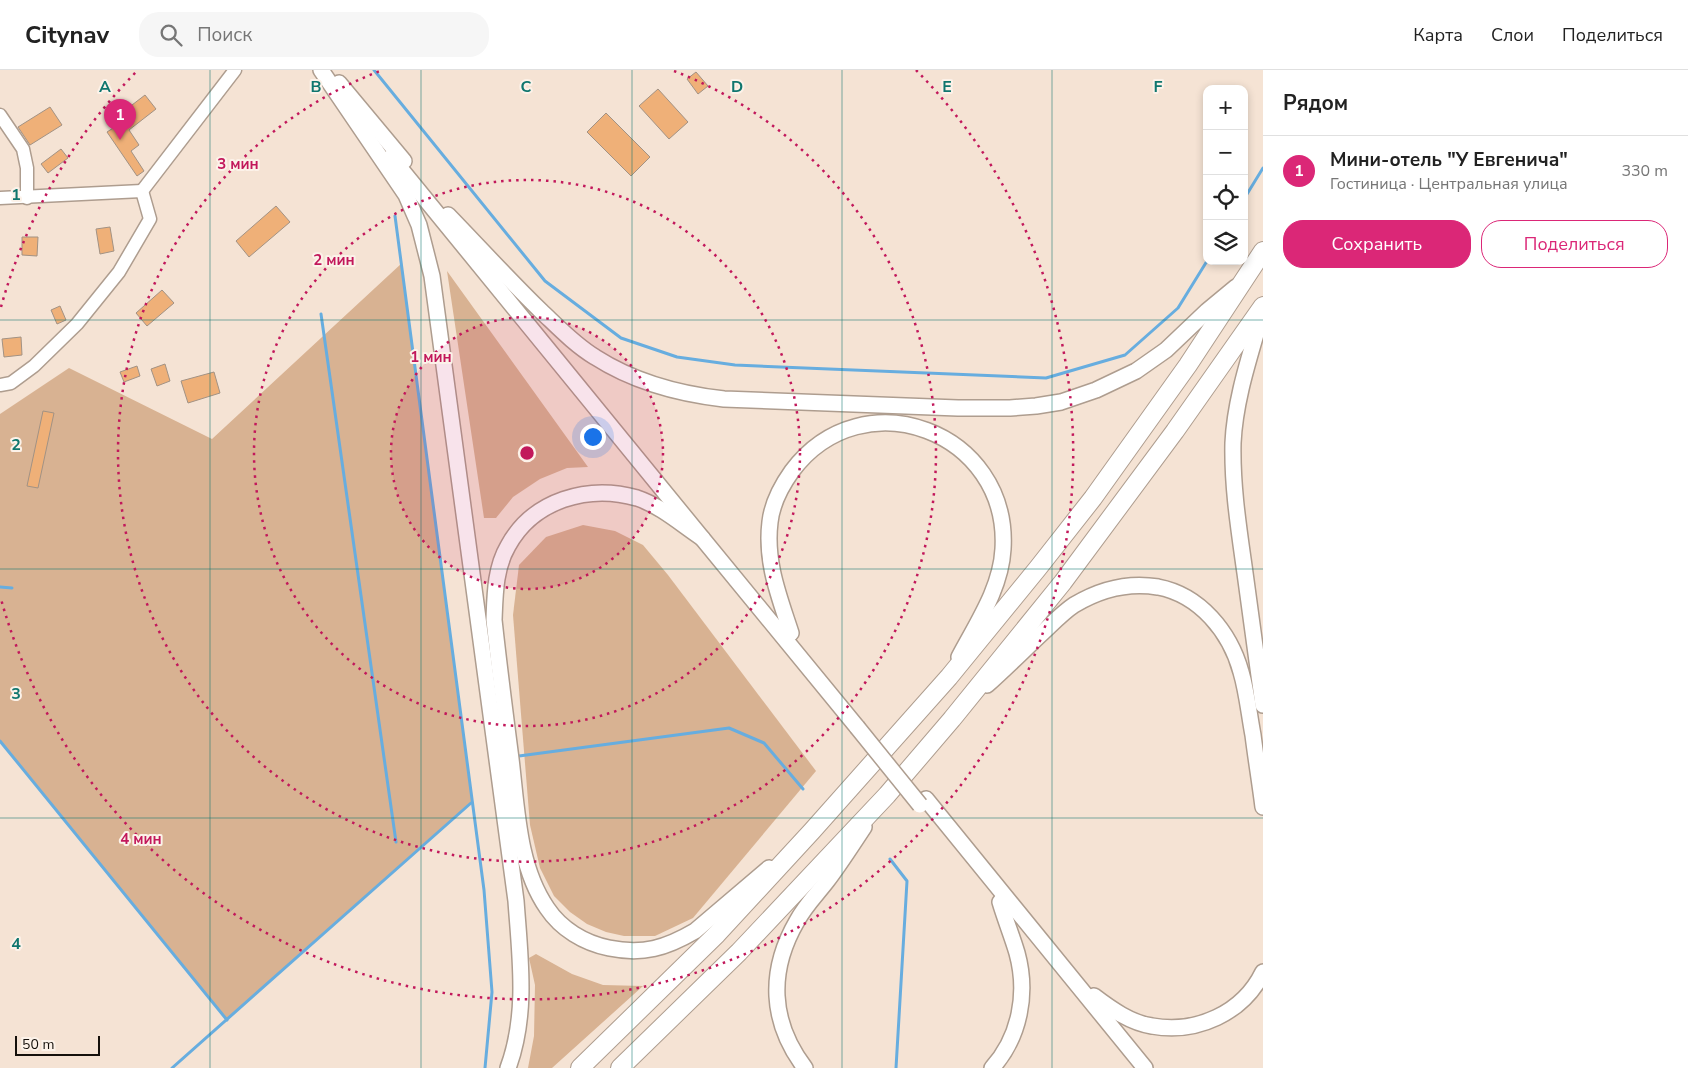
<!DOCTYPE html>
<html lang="ru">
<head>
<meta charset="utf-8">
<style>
  :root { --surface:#fff; --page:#f6f6f6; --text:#222; --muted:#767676; --line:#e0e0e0; --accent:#db2777 }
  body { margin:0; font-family:"Nunito Sans",sans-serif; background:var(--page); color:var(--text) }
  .controls { position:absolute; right:15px; top:15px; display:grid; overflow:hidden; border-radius:10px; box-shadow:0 2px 8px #0003 }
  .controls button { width:45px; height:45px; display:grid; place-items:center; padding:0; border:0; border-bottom:1px solid var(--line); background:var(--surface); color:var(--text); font:25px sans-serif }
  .scale { position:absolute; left:15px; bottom:12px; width:85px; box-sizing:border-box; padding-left:5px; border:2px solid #15100b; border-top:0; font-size:14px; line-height:18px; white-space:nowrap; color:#15100b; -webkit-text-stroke:4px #fcf2e9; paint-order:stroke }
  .you { position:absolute; left:592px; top:366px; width:18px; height:18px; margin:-12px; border:4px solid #fff; border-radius:50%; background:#1a73e8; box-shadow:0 0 0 8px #1a73e833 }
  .badge { display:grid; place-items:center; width:32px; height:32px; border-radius:50%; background:var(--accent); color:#fff; font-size:16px; font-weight:700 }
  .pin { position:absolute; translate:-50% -41px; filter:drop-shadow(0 1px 2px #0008) }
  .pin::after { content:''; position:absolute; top:26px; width:18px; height:15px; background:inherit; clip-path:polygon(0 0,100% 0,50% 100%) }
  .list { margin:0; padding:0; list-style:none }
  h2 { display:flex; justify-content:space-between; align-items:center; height:65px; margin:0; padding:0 20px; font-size:21px }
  h2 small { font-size:16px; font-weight:400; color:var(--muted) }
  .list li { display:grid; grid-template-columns:32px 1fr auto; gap:15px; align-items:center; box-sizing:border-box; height:70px; padding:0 20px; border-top:1px solid var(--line) }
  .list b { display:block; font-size:19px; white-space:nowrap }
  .list p { margin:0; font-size:16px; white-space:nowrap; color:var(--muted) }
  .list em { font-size:16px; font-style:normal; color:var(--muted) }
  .actions { display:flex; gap:10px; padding:15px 20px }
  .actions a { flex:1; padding:11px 0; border:1px solid var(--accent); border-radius:20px; text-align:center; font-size:18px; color:var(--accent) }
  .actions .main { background:var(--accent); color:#fff }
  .icon { flex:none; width:28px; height:28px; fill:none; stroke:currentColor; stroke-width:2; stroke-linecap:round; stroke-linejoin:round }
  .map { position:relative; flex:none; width:1263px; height:998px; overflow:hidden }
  header { display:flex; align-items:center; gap:30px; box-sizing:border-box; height:70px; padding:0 25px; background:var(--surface); border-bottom:1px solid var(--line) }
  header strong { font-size:24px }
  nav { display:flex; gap:28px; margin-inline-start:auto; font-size:18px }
  .search { width:350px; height:45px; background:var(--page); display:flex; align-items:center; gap:12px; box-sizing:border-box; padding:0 18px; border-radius:20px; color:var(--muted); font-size:19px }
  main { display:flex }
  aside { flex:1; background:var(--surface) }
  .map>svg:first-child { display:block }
  .green { fill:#d8b292 }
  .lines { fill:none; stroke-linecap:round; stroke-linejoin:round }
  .stream { stroke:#67addf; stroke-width:3 }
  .building { fill:#efb078; stroke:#a29284 }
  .minor-casing { stroke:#ae9d8f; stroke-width:15 }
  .major-casing { stroke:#ae9d8f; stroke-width:18 }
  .highway-casing { stroke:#ae9d8f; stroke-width:20 }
  .minor { stroke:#fff; stroke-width:12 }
  .major { stroke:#fff; stroke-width:15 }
  .highway { stroke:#fff; stroke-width:18 }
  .major-bridge-casing { stroke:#ae9d8f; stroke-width:18; stroke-linecap:butt }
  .major-bridge { stroke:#fff; stroke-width:15 }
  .grid { fill:none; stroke:#0f766e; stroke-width:1; stroke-opacity:0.55 }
  .ring { fill:none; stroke:#c2185b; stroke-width:2.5; stroke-dasharray:2.5 5 }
  .grid-label { font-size:16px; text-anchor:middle; font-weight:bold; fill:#0f766e; stroke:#fcf2e9; stroke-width:4; stroke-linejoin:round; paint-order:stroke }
  .centre { fill:#c2185b; stroke:#fcf2e9; stroke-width:2.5 }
  .ring-label { font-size:15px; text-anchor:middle; font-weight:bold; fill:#c2185b; stroke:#fcf2e9; stroke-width:4; stroke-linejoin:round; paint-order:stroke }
</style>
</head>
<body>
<header>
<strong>Citynav</strong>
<div class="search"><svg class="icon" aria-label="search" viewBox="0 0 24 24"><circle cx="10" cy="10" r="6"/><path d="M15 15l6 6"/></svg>Поиск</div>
<nav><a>Карта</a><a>Слои</a><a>Поделиться</a></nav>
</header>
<main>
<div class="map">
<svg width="1263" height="998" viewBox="0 0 1263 998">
  <rect width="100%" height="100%" fill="#f5e3d4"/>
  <!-- green -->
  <g class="green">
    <polygon points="402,193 472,732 227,950 0,671 0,344 69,298 212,369"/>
    <polygon points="447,201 588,397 567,398 540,409 513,427 496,448 484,448"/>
    <polygon points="583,455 615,461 643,475 668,505 816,701 693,848 655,866 624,866 606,862 587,854 570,842 554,826 540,798 530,755 513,545 519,495 546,467"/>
    <polygon points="536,884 572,904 603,915 643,916 552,998 528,998 534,966 535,915 529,888"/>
  </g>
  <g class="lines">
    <!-- stream -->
    <g class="stream">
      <polyline points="374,0 545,211 621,268 677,287 735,295 1046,308 1125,285 1178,238 1207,191"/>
      <polyline points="1244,129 1263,98"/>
      <polyline points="395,146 484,820 492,922 485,998"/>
      <polyline points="321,244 396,772"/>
      <polyline points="0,517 12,518"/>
      <polyline points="0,671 227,950"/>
      <polyline points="519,686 729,658 764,673 803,719"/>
      <polyline points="890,789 907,811 896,998"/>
      <polyline points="172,998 471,733"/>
    </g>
  </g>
  <!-- building -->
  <g class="building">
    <polygon points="696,2 708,16 698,24 687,9"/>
    <polygon points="658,19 688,52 669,69 639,36"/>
    <polygon points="145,25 156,39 129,60 139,75 131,81 144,101 137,106 107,62 124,51 119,45"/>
    <polygon points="50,37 62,55 30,75 18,57"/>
    <polygon points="606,43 650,87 631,106 587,62"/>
    <polygon points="61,79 68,88 48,103 41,94"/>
    <polygon points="276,136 290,152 249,187 236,171"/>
    <polygon points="110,157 114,181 100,184 96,159"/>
    <polygon points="22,167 38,167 37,186 22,185"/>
    <polygon points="162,220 174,233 147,256 136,243"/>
    <polygon points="60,236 66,250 57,254 51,240"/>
    <polygon points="21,267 22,285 4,287 2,269"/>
    <polygon points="165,294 170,311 157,316 151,299"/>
    <polygon points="137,296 140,306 124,312 120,302"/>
    <polygon points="214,302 220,323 188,333 181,311"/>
    <polygon points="43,341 54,343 38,418 27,416"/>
  </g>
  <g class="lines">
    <!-- minor casing -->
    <g class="minor-casing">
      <g id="minor">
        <polyline points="0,45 23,79 27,98 27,128"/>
        <polyline points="142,121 235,0"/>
        <polyline points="0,128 142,121"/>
        <polyline points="0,315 11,313 34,296 77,254 119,202 150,149 142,121"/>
      </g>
    </g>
    <!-- major casing -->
    <g class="major-casing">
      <g id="major">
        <path d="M 321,0 L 406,125 L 419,155 L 432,206 L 516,831 C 520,887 528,944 508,998"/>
        <polyline points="339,13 404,91"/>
        <polyline points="391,87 702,468 857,657"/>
        <path d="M 448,145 C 479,177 509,210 541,241 C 558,257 575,275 595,287 C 634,312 679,324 724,329 L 958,338 L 1010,338 L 1036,336 L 1061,332 L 1096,320 L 1136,301 L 1166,280 L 1207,241 L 1236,217"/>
        <path d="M 1263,240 C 1251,283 1235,328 1233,373 C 1232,417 1239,460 1245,503 C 1251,547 1257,591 1263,635"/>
        <path d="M 702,468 C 681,454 661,436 637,428 C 588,414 533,430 508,476 C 495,498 495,525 494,550 C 499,596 505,643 511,689 C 517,738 518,796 547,838 C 561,859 584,873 609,878 C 643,885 666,878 695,861 L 769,798"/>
        <path d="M 791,563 C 779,526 765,492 770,452 C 772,434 782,415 792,401 C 863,306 1010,362 1003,479 C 1001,518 977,553 959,587"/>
        <path d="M 987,615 C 1005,599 1022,582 1040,565 C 1051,555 1062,543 1074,535 C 1099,520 1128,512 1158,517 C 1200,525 1230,562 1241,602 C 1247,622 1249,644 1253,665 C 1256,689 1260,713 1263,737"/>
        <polyline points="926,729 1145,998"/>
        <path d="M 1094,926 C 1111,939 1131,953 1152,956 C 1197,964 1243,943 1263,902"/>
        <path d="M 805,998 C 770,952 768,901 797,851 C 805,836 817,824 827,811 C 840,794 852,775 864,757"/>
        <path d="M 992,998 C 1020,967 1028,923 1017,883 C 1012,866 1005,849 1000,832"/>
      </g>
    </g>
    <!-- highway casing -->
    <g class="highway-casing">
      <g id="highway">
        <polyline points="580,998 717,864 812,761 949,607 1038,498 1093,428 1188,295 1263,181"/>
        <polyline points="620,998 739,882 887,725 952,649 1063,512 1175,361 1263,236"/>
      </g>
    </g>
    <!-- minor -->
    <use href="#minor" class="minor"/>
    <!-- major -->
    <use href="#major" class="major"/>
    <!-- highway -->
    <use href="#highway" class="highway"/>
    <!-- major-bridge casing -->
    <g class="major-bridge-casing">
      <polyline id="major-bridge" points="857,657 920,735"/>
    </g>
    <!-- major-bridge -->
    <use href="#major-bridge" class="major-bridge"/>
  </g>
  <!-- grid -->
  <path class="grid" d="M 210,0 L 210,998M 421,0 L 421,998M 632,0 L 632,998M 842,0 L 842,998M 1052,0 L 1052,998M 0,250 L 1263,250M 0,499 L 1263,499M 0,748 L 1263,748"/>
  <!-- distance rings -->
  <circle cx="527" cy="383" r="136" fill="#c2185b" fill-opacity=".12"/>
  <g class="ring">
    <circle cx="527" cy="383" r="136"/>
    <circle cx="527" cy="383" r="273"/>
    <path d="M674 1A409 409 0 1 1 380 1"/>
    <path d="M1 237A546 546 0 0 1 138 0M916 0A546 546 0 1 1 1 529"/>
  </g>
  <g class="grid-label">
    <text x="105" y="22">A</text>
    <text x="316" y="22">B</text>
    <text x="526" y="22">C</text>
    <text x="737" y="22">D</text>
    <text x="947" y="22">E</text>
    <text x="1158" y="22">F</text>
    <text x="16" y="130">1</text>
    <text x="16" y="380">2</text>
    <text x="16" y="629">3</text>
    <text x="16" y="879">4</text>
  </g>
  <circle cx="527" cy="383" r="8" class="centre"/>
  <g class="ring-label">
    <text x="238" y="99">3 мин</text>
    <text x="334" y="195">2 мин</text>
    <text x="431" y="292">1 мин</text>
    <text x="141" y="774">4 мин</text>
  </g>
</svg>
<div class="controls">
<button>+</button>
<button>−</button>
<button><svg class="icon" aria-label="locate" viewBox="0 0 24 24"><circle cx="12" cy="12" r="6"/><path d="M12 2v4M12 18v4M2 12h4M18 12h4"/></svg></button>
<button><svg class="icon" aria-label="layers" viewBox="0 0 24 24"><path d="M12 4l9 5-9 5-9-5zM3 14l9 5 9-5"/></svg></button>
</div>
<div class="scale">50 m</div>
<div class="you"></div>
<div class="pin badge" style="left:120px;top:70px">1</div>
</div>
<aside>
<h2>Рядом<small></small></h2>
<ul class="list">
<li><span class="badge">1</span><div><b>Мини-отель &quot;У Евгенича&quot;</b><p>Гостиница · Центральная улица</p></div><em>330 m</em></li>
</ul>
<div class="actions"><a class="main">Сохранить</a><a>Поделиться</a></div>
</aside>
</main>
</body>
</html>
